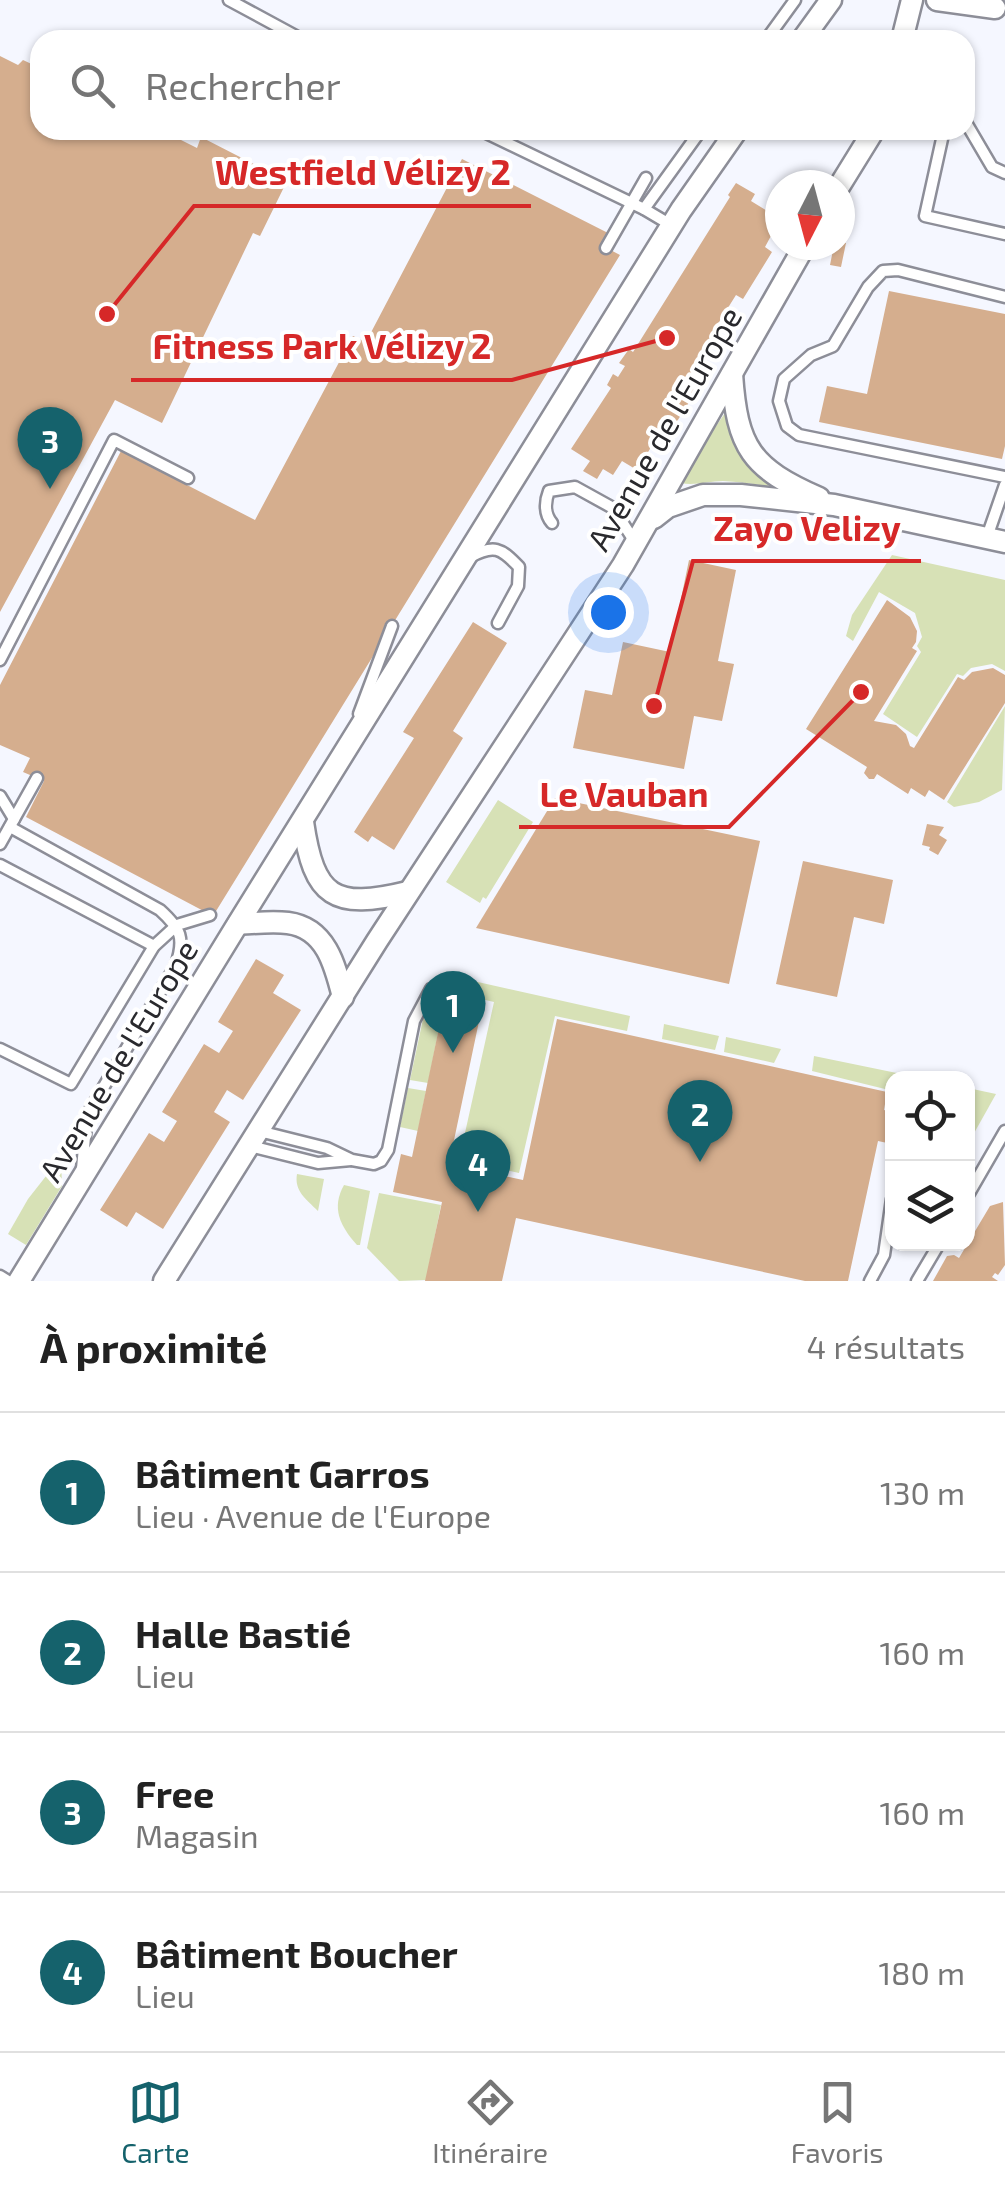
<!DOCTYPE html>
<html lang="fr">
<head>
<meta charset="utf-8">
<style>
  :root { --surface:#fff; --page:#f6f6f6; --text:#222; --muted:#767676; --line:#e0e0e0; --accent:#15626c }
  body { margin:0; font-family:"Exo 2",sans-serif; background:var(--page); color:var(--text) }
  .controls { position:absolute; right:30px; bottom:30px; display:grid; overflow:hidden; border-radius:20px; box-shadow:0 2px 8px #0004 }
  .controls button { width:90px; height:90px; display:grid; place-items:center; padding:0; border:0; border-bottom:2px solid var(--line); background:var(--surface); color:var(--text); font:50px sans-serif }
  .compass { position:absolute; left:765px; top:170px; width:90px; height:90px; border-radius:50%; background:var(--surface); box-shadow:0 2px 8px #0004; rotate:186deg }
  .you { position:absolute; left:608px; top:612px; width:35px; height:35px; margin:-25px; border:8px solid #fff; border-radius:50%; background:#1a73e8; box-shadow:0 0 0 15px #1a73e833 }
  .badge { display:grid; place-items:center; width:65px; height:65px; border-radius:50%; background:var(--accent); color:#fff; font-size:32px; font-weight:700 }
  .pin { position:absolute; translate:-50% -82px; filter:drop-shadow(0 2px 5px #0008) }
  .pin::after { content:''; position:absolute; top:52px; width:35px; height:30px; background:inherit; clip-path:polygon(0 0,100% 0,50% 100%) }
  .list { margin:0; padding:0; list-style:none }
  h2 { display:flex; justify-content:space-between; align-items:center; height:130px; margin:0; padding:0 40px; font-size:42px }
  h2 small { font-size:32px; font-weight:400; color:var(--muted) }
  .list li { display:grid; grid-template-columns:65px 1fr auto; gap:30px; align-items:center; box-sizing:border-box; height:160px; padding:0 40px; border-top:2px solid var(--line) }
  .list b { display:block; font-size:38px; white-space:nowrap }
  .list p { margin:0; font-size:32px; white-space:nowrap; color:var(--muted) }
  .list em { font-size:32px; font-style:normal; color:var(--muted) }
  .icon { flex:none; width:55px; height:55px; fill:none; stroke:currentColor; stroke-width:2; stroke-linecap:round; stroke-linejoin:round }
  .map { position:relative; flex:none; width:1005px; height:1281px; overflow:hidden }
  .search { position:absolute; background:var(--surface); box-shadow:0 2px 8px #0004; left:30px; right:30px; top:30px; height:110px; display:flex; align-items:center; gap:25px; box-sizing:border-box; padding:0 35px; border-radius:30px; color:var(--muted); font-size:38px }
  .sheet { height:770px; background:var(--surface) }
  nav { display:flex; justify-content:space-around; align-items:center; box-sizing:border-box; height:140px; border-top:2px solid var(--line); background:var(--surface); font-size:28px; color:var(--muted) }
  nav a { display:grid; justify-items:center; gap:5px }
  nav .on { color:var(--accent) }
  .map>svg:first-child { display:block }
  .green { fill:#d7e1b6 }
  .building { fill:#d5ae8e }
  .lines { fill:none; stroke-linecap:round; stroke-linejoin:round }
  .lane-casing { stroke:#8d8e98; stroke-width:15 }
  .street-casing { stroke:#8d8e98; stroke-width:25 }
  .lane { stroke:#fff; stroke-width:10 }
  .street { stroke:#fff; stroke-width:20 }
  .labels { text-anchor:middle; stroke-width:8; stroke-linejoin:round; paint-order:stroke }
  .street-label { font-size:32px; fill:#29292d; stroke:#fff }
  .leader { fill:none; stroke:#d62828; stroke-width:4 }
  .callout-dot { fill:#d62828; stroke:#fff; stroke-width:4 }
  .callout-label { font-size:35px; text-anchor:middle; font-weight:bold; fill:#d62828; stroke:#fff; stroke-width:8; stroke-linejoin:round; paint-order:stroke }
</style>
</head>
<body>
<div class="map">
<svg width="1005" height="1281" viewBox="0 0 1005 1281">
  <rect width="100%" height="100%" fill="#f5f7ff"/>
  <!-- green -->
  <g class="green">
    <path d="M 725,413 L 730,415 L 790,491 C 768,486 746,482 723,481 C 709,481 694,486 681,483 L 683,474 Z"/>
    <polygon points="892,555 1005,580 1005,671 992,664 971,668 963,676 957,674 917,737 883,714 921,652 917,646 922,637 915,613 879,592 853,641 846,636 852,615"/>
    <polygon points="1005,706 1002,790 979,802 954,807 947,802"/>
    <polygon points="498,800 533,822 486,899 483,897 480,903 446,882"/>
    <polygon points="469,980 630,1016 627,1031 555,1016 519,1173 459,1160 494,1002 464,995"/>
    <polygon points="423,1019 440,1023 428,1083 410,1080"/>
    <polygon points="664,1024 719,1036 715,1050 662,1039"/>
    <polygon points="726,1037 781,1049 774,1063 724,1052"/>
    <polygon points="814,1056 921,1078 892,1078 892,1109 887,1107 889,1090 812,1071"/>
    <polygon points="408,1088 426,1091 418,1131 400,1127"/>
    <polygon points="968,1088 996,1094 968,1144"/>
    <polygon points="61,1157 62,1186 26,1245 8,1234 28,1199"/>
    <path d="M 297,1174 L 324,1179 L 318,1211 C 306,1199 294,1191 297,1174 Z"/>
    <path d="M 344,1185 L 370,1191 L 360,1245 L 357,1245 C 340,1226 331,1208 344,1185 Z"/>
    <polygon points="379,1193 441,1205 426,1280 399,1281 367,1248"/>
  </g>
  <!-- building -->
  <g class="building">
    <polygon points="0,56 18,65 23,60 40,68 40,130 161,130 197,148 201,137 287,181 260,236 253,233 162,423 115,400 0,612"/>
    <polygon points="462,159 608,233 601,245 620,255 213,916 26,817 44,781 23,772 30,758 0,745 0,685 121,451 255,520 353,336 366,342"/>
    <polygon points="736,183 755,194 751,201 780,219 765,247 772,252 743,299 736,295 709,338 716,343 689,386 696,391 676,423 669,418 637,470 622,461 613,475 603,469 597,479 583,471 590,461 571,449 611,388 607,385 613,374 618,377 625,366 619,363 629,349 633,352 730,197 728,195"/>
    <polygon points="840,242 846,243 841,267 830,265 834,245 840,245"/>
    <polygon points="889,291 1005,314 1005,446 1002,459 819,422 827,386 867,394"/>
    <polygon points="689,560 736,570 718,661 734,664 722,721 694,716 684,769 573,748 585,690 612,695 623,642 670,652"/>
    <polygon points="887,600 910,617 917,631 916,642 912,648 917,651 874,721 896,725 906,734 910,746 914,748 958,677 964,680 972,672 993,668 1005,675 1005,703 944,800 929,790 925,797 911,788 908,794 877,774 874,779 869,779 864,773 867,767 806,729"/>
    <polygon points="473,622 507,643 453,731 463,738 394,850 372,836 368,842 354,832 414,738 403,732"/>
    <polygon points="555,798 760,841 729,984 476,928"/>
    <polygon points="927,824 944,827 939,835 947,840 938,855 929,850 930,847 922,845"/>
    <polygon points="803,861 893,880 884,924 854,917 837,997 776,984"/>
    <polygon points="256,959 284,975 273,993 301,1010 243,1100 227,1090 214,1112 230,1122 163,1229 136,1212 127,1227 100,1210 149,1133 164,1142 177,1121 162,1112 204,1044 219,1053 233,1031 218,1022"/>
    <polygon points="445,999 482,1007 449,1164 523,1180 557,1019 887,1092 884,1110 892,1112 892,1144 878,1141 848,1281 805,1281 516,1218 502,1281 425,1281 442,1202 393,1192 401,1154 412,1157"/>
    <polygon points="1003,1202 1005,1265 998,1275 995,1273 992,1277 998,1281 933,1281 947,1256 954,1255 959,1258 990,1206"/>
  </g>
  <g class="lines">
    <!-- lane casing -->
    <g class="lane-casing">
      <g id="lane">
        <polyline points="229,0 303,40"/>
        <polyline points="766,40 795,0"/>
        <polyline points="965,121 992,167 1005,173"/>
        <polyline points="480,130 644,209 671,225"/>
        <polyline points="944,130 925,216 1005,234"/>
        <polyline points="644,209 701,130"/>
        <polyline points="606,248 646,178"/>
        <polyline points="1005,297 898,270 883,271 868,287 833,346 811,355 784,379 779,401 787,426 799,435 1005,477"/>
        <path d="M 552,523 C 544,514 545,501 549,491 L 575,487 L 613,508 L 635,542"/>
        <polyline points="987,537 1005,485"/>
        <path d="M 470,557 C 494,544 501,548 519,567 L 518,586 L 498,623"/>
        <polyline points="0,660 114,440 188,478"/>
        <polyline points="359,714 392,626"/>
        <polyline points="0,796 14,819"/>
        <path d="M 10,827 L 160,910 C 181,929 185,938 176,965 L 87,1115 L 82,1169"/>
        <polyline points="0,844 37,778"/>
        <polyline points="0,865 154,946"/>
        <polyline points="0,1049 71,1084 154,946 177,925 210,915"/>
        <polyline points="259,1131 327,1148 352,1160 374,1164 381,1161 388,1150 414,1021 431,989"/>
        <polyline points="250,1146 318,1163 351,1160"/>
        <polyline points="968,1195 1005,1131"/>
        <polyline points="0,1276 8,1281"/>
        <polyline points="870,1281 884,1255 892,1199"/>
        <polyline points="917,1281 939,1244"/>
      </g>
    </g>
    <!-- street casing -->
    <g class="street-casing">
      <g id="street">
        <polyline points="937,0 995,8"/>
        <polyline points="802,40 831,0"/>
        <polyline points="902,40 912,0"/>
        <polyline points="840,185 874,130"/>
        <path d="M 732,374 C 737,448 751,468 819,498"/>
        <polyline points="654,518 668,507 703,495 741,495 834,505 1005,542"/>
        <path d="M 303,822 C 314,898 334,910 408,892"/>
        <path d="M 238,924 C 254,923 272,921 288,923 C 326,928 335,965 343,997"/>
        <polyline points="19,1281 234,930 681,210 737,130"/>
        <polyline points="164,1281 377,941 623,565 805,245"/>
      </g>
    </g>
    <!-- lane -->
    <use href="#lane" class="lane"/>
    <!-- street -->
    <use href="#street" class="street"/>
  </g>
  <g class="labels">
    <!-- street labels -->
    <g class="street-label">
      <text transform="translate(665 429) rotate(-60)" y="11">Avenue de l'Europe</text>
      <text transform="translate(119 1061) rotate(-59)" y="11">Avenue de l'Europe</text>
    </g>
  </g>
  <!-- callouts -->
  <path class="leader" d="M107 314L194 206H531M667 338L512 380H131M654 706L693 561H921M861 692L729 827H519"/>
  <g class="callout-dot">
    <circle cx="107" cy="314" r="10"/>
    <circle cx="667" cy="338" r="10"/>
    <circle cx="654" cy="706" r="10"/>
    <circle cx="861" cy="692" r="10"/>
  </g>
  <g class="callout-label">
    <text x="363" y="185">Westfield Vélizy 2</text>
    <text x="322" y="359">Fitness Park Vélizy 2</text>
    <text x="807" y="541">Zayo Velizy</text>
    <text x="624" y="807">Le Vauban</text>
  </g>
</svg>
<div class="controls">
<button><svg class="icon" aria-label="locate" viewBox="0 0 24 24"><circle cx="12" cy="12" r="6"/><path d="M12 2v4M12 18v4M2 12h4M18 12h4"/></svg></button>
<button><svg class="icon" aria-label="layers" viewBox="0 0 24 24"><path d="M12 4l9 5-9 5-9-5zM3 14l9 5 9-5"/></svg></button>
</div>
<svg class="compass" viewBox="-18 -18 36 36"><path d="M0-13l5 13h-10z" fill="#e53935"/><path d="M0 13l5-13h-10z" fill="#767676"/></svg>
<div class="you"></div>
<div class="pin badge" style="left:453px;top:1053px">1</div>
<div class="pin badge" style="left:700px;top:1162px">2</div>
<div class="pin badge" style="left:50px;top:489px">3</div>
<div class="pin badge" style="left:478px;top:1212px">4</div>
<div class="search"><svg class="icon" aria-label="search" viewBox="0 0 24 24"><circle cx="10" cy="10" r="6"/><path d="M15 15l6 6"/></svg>Rechercher</div>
</div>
<section class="sheet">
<h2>À proximité<small>4 résultats</small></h2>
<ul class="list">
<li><span class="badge">1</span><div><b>Bâtiment Garros</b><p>Lieu · Avenue de l'Europe</p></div><em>130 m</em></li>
<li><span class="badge">2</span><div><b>Halle Bastié</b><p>Lieu</p></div><em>160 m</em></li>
<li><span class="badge">3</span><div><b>Free</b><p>Magasin</p></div><em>160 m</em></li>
<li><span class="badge">4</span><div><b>Bâtiment Boucher</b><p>Lieu</p></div><em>180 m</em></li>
</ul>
</section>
<nav>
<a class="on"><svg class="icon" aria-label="map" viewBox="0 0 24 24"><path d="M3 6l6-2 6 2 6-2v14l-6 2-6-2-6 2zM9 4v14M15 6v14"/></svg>Carte</a>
<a><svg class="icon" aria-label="directions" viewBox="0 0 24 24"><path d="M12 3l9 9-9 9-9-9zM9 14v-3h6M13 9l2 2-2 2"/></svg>Itinéraire</a>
<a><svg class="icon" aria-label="saved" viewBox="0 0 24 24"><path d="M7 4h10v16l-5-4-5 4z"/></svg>Favoris</a>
</nav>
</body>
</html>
